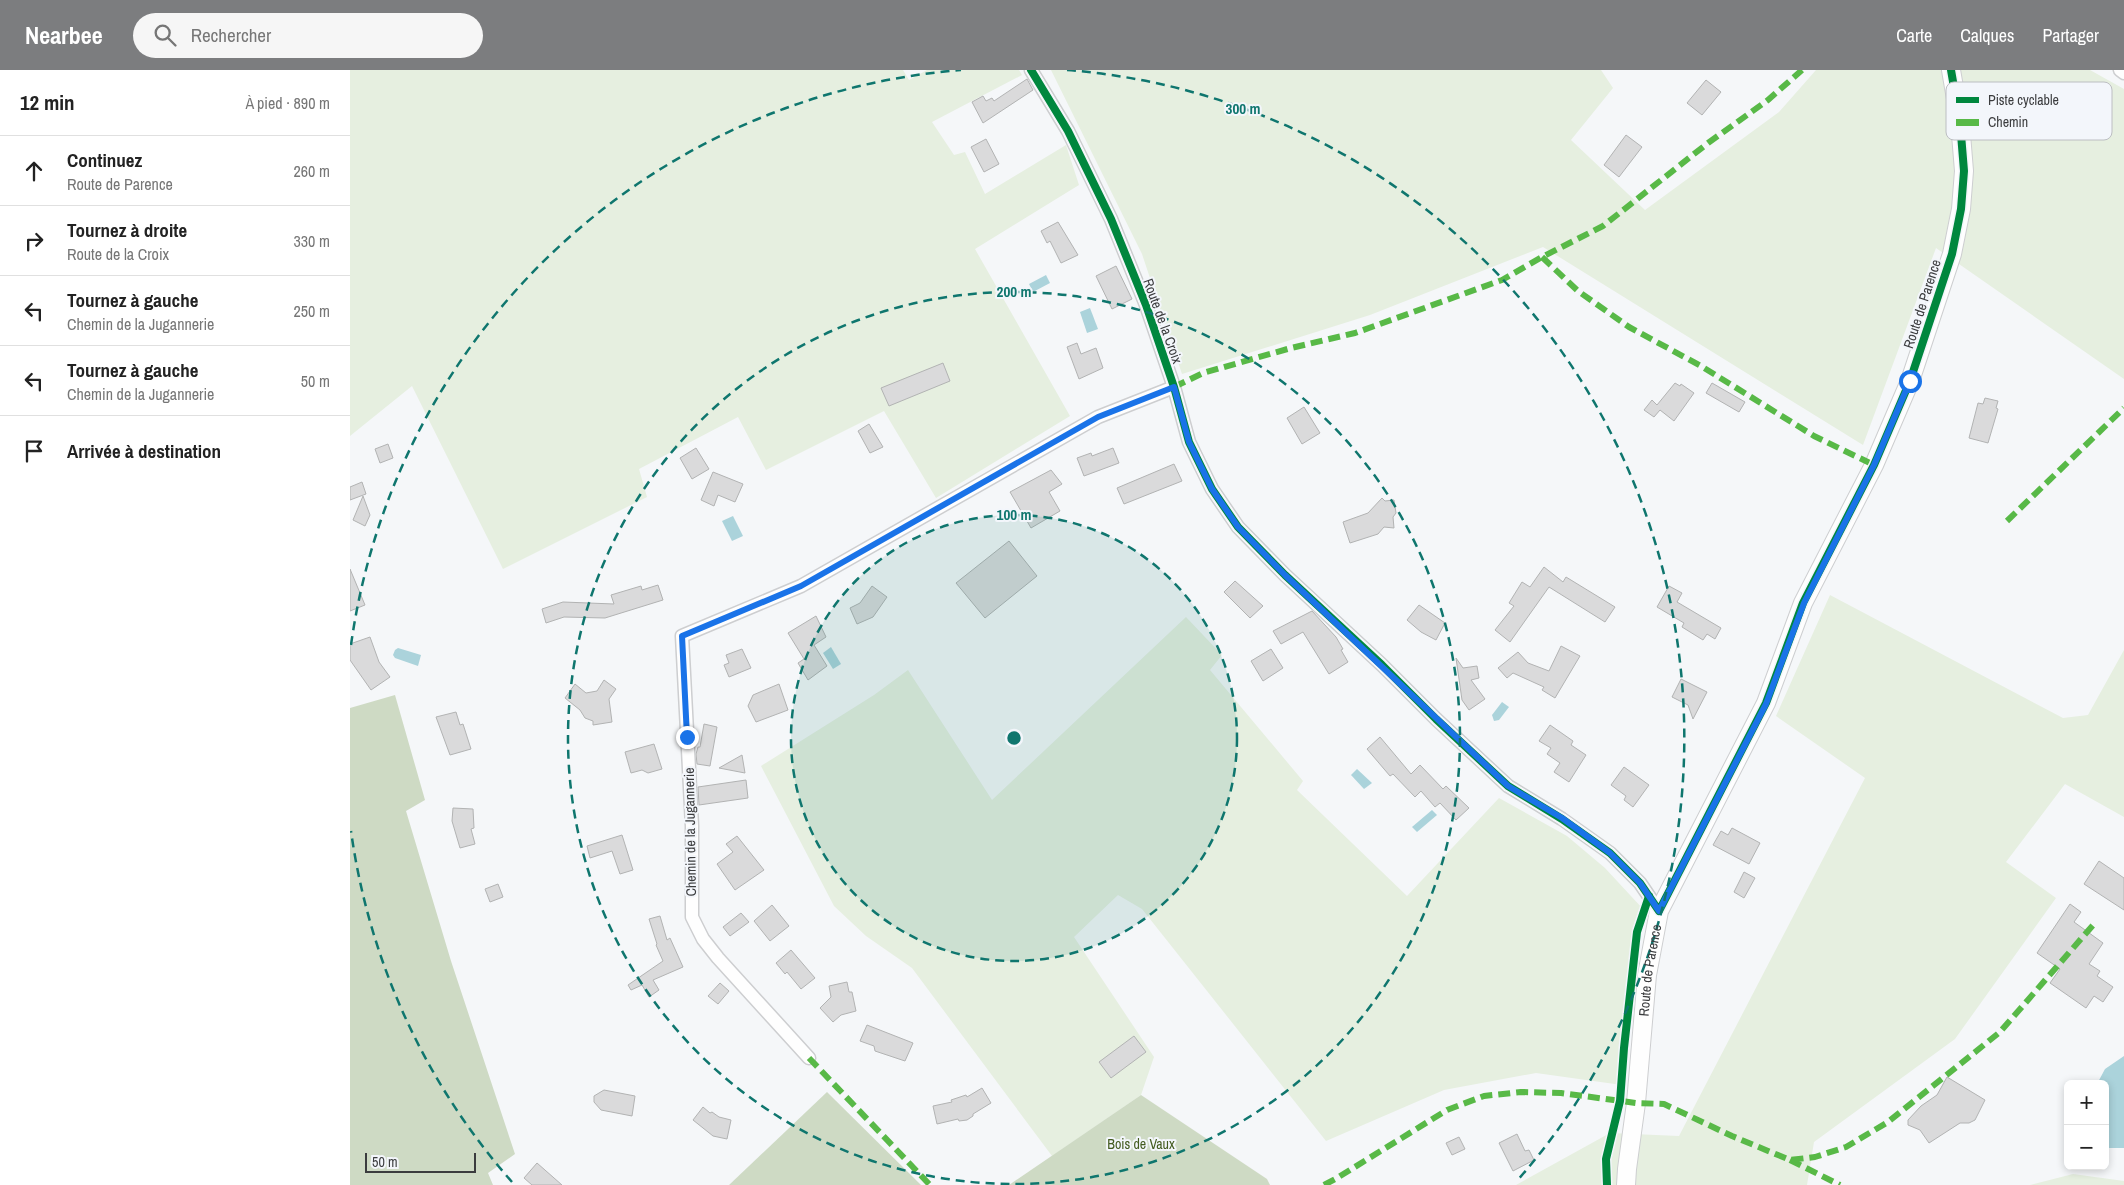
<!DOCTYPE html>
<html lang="fr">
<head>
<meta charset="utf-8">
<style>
  :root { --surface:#fff; --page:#f6f6f6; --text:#222; --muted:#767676; --line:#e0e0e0; --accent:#7c7d7f }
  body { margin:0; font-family:"Archivo Narrow",sans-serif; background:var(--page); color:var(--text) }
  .controls { position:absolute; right:15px; bottom:15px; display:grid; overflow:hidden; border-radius:8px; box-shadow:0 2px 8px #0003 }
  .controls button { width:45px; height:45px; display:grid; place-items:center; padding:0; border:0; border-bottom:1px solid var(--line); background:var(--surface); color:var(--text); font:25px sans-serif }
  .scale { position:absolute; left:15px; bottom:12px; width:111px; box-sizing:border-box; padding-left:5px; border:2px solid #3b3c3e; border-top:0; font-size:14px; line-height:18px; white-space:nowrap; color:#3b3c3e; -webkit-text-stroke:4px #f3f6fb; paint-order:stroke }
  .stop { position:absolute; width:15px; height:15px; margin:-11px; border:4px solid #1a73e8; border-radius:50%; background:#fff }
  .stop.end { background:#1a73e8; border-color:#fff; box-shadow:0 1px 5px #0008 }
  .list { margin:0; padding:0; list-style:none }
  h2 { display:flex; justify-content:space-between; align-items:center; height:65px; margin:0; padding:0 20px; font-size:21px }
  h2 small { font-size:16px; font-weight:400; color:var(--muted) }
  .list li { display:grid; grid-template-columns:32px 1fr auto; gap:15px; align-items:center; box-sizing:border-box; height:70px; padding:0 20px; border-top:1px solid var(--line) }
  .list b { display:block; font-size:19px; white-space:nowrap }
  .list p { margin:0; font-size:16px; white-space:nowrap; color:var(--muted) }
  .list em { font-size:16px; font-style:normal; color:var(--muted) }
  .icon { flex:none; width:28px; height:28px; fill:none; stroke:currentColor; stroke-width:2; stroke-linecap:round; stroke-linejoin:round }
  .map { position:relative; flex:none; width:1774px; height:1115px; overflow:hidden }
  header { display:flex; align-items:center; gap:30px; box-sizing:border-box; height:70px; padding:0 25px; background:var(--accent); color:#fff }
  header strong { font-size:24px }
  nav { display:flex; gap:28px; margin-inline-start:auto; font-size:18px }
  .search { width:350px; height:45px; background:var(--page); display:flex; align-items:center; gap:12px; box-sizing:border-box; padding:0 18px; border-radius:28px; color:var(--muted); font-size:19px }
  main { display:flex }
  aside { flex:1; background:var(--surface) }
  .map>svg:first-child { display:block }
  .green { fill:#e6efe0 }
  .forest { fill:#cedac4 }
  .water { fill:#abd3db }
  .building { fill:#dadadb; stroke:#b2b3b3 }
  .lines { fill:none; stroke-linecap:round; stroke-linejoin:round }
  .street-casing { stroke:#cdced0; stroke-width:15 }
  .secondary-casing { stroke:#cdced0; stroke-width:20 }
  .street { stroke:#fefefe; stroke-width:12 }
  .secondary { stroke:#fefefe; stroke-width:18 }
  .quiet { stroke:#58b947; stroke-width:6; stroke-dasharray:12 6; stroke-linecap:butt }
  .cycleway-casing { stroke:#f3f6fb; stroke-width:11 }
  .cycleway { stroke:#00873e; stroke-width:8 }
  .route { stroke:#1a73e8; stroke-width:6 }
  .ring { fill:none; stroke:#0f766e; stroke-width:2.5; stroke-dasharray:9 6 }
  .labels { text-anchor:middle; stroke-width:4; stroke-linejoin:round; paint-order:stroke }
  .street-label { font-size:14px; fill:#3b3c3e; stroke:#f3f6fb }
  .park-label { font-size:14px; fill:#445c20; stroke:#f3f6fb }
  .key { fill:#f3f6fb; stroke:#bcbec2; stroke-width:1 }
  .key-label { font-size:14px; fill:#3b3c3e }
  .centre { fill:#0f766e; stroke:#f3f6fb; stroke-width:2.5 }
  .ring-label { font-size:15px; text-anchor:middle; font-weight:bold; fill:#0f766e; stroke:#f3f6fb; stroke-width:4; stroke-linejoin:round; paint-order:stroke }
</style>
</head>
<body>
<header>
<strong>Nearbee</strong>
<div class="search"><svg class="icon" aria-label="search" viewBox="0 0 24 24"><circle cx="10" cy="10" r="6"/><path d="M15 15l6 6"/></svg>Rechercher</div>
<nav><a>Carte</a><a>Calques</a><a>Partager</a></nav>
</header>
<main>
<aside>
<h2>12 min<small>À pied · 890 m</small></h2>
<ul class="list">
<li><svg class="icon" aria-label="ahead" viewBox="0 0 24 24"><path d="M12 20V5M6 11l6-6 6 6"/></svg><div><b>Continuez</b><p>Route de Parence</p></div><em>260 m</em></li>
<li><svg class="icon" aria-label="right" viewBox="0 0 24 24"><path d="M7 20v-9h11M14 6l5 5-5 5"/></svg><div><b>Tournez à droite</b><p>Route de la Croix</p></div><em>330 m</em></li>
<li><svg class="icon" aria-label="left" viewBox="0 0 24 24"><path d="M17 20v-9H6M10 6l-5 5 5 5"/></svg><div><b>Tournez à gauche</b><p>Chemin de la Jugannerie</p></div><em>250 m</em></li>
<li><svg class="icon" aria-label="left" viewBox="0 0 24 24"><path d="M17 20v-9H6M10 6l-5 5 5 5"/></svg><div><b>Tournez à gauche</b><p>Chemin de la Jugannerie</p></div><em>50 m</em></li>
<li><svg class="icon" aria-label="arrive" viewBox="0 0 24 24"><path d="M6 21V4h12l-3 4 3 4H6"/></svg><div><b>Arrivée à destination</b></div></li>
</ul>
</aside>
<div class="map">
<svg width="1774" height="1115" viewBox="0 0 1774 1115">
  <rect width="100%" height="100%" fill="#f5f7f9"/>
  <!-- green -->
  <g class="green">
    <polygon points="0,0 553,0 559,10 577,0 669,0 672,5 582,52 604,85 615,82 635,124 716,75 729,115 625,179 720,346 586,428 534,341 416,400 388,347 289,399 297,427 153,499 62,316 0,366"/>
    <polygon points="701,0 1251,0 1263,18 1221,70 1295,140 1429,42 1466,0 1740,0 1774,19 1774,309 1586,178 1513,375 1193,177 1020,245 832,304 792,184"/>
    <polygon points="1480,525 1713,648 1738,645 1774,580 1774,747 1715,714 1656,792 1706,828 1605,969 1464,1072 1457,1115 1166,1115 1260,1063 1329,1066 1515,708 1426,646"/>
    <polygon points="836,547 872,585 860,600 953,711 947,720 1057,826 1149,728 1217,766 1255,798 1293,839 1272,1015 1186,1003 1094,1020 976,1071 792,839 768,825 724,867 804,987 791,1025 702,1086 562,898 516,866 484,836 411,696 524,625 558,600 642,730"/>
    <polygon points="1723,1104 1774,1111 1774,1115 1680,1115"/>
  </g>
  <!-- forest -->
  <g class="forest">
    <polygon points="45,625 75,730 56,741 101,891 165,1084 138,1103 143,1115 0,1115 0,638"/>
    <polygon points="477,1022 571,1115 379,1115"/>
    <polygon points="791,1025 917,1109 920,1115 659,1115"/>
  </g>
  <!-- water -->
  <g class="water">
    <polygon points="696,205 700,213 683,222 679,214"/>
    <polygon points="740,238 748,259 737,263 730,242"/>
    <polygon points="383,446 393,466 382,471 372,451"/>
    <polygon points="481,577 491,594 483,599 473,583"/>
    <polygon points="48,578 71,585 68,596 45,588 43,585 45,580"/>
    <polygon points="1152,632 1159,637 1149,650 1144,651 1142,645"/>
    <polygon points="1007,699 1022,713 1014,719 1001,705"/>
    <polygon points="1082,740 1087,745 1067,762 1062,757"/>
    <polygon points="1774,986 1774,1078 1755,1078 1755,1014 1747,1014 1755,999"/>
  </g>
  <!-- building -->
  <g class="building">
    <polygon points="677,9 683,20 633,53 622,32 633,26 636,31 642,28 644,31"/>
    <polygon points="1356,10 1371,22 1352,45 1337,33"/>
    <polygon points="1276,65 1292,77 1269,107 1254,95"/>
    <polygon points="636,69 649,94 634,102 621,77"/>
    <polygon points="708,152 728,185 711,193 700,171 697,173 691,161"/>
    <polygon points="766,196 782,229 762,239 746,206"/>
    <polygon points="727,273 731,284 746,278 753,298 729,309 717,277"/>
    <polygon points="593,293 600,311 539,336 531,318"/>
    <polygon points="1325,313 1330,316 1331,314 1344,323 1324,351 1310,340 1304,347 1294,340 1302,330 1307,335"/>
    <polygon points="1362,313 1395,332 1389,342 1356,323"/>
    <polygon points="1635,328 1648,331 1646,338 1648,339 1638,373 1619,368 1628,333 1633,334"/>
    <polygon points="954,337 970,363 952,374 937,348"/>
    <polygon points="519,354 533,377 520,383 508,361"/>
    <polygon points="38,374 43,388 30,393 25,379"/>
    <polygon points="346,378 359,399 342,409 330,388"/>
    <polygon points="763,378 769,393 734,406 727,388 741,383 742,386"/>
    <polygon points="824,394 832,411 774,434 767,418"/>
    <polygon points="701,400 712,414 699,422 710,441 681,458 660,422"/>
    <polygon points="363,402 393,414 385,432 368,425 364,436 351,430"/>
    <polygon points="12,412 16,424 0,430 0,417"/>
    <polygon points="13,426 20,445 15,456 3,450"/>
    <polygon points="1032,428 1035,431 1044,430 1046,443 1043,447 1044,458 1034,457 1028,464 1000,473 993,452 1018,443"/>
    <polygon points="659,471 687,506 635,548 606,513"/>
    <polygon points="1194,497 1213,512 1216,507 1265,537 1255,552 1199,517 1160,572 1145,560 1164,536 1159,533 1172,512 1180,517"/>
    <polygon points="0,499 15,535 0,541"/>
    <polygon points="885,511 913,536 900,548 874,522"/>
    <polygon points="308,515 313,530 255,548 214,547 196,553 192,539 213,532 264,534 261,525 291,516 292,520"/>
    <polygon points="522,516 537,527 523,547 507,554 500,538 510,533"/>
    <polygon points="1319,516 1332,523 1327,532 1371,558 1365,569 1357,564 1353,570 1332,557 1334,553 1307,537"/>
    <polygon points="1069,535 1095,553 1086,570 1071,562 1057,550"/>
    <polygon points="962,541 986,567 993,579 991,580 998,592 979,604 953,562 931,574 923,561"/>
    <polygon points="466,546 476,567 464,575 477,596 458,610 448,593 454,589 438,563"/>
    <polygon points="20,567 29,592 40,607 21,620 0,590 0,574"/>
    <polygon points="1211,576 1230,586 1205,628 1192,620 1194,617 1163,603 1157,608 1148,598 1168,582 1178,593 1199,601"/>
    <polygon points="392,579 401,598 379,607 374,595 379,593 376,585"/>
    <polygon points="921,579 933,598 913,611 901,591"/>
    <polygon points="1106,588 1113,598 1127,596 1129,608 1121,610 1135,629 1119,640 1112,630"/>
    <polygon points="1331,609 1357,622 1343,649 1338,635 1322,627"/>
    <polygon points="254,610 266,619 259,629 262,652 243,655 243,651 235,648 230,640 215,628 225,614 236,623 247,621"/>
    <polygon points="429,614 438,640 406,652 398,636 403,625"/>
    <polygon points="106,642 110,655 113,654 121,679 100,685 86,647"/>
    <polygon points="354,654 367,657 360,696 347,694 346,684 348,677 350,677"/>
    <polygon points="1200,655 1223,671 1221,675 1236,685 1219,712 1204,702 1210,693 1197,684 1201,678 1189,671"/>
    <polygon points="1030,667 1061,704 1070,695 1093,719 1096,716 1119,738 1106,750 1090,733 1085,737 1071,721 1065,727 1043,704 1040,706 1017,679"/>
    <polygon points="304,674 312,699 298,703 292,700 281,703 275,682"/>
    <polygon points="392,685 395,703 369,698"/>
    <polygon points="1274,697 1299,715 1283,737 1274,730 1276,726 1261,715"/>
    <polygon points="396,710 398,728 349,735 348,717"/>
    <polygon points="103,738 123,739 124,758 121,759 125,774 110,778 102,751"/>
    <polygon points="1382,758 1410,773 1399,794 1363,775 1371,761 1378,765"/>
    <polygon points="272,765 283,800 270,804 262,781 240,788 237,776"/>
    <polygon points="387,766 414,800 385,820 367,794 383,782 376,774"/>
    <polygon points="1749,791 1774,808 1774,840 1734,814"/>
    <polygon points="1394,802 1405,808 1394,828 1384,822"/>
    <polygon points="148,814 153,827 140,832 135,819"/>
    <polygon points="1720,834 1731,842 1724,852 1753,873 1739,894 1750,901 1747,906 1763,917 1753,932 1744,926 1736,938 1700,913 1710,899 1687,883"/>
    <polygon points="422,835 439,856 420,871 404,851"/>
    <polygon points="391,843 399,852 380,866 373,857"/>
    <polygon points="310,846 317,870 320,868 333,897 303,910 309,920 299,927 292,915 281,920 278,915 313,891 306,875 307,874 299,849"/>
    <polygon points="441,880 465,908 451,919 437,902 435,904 426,893"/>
    <polygon points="497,912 499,922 502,922 506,941 491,945 483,952 470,938 481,927 479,916"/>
    <polygon points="370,913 379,921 368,934 358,926"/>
    <polygon points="517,955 563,973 555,991 525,981 524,976 510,971"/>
    <polygon points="784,966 796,982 761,1008 749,992"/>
    <polygon points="1597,1007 1635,1030 1625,1050 1619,1053 1610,1053 1579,1073 1570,1060 1558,1055 1558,1050 1571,1036 1587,1025"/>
    <polygon points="632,1018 641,1033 623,1044 623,1046 617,1050 609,1051 608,1049 587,1054 583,1036 602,1032 601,1030 616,1025 617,1027"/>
    <polygon points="254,1020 285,1026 282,1046 251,1040 244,1032 244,1026"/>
    <polygon points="353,1037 360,1043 362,1042 369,1047 381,1050 377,1069 363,1066 343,1050"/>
    <polygon points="1167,1064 1175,1081 1179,1080 1184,1090 1163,1101 1149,1073"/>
    <polygon points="1109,1067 1115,1079 1102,1085 1096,1073"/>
    <polygon points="187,1093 212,1115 182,1115 174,1108"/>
  </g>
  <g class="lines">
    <!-- street casing -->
    <g class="street-casing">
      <g id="street">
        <polyline points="681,0 718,61 761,149 796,235 824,317 839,372 862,419 888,457 935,505 1032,595 1086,649 1158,716 1212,749 1260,783 1290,813 1309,841"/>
        <polyline points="1770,0 1774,3"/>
        <polyline points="459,988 368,888 353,869 342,847 342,756 332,566 451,516 748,347 824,317"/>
      </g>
    </g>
    <!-- secondary casing -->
    <g class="secondary-casing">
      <g id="secondary">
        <path id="s1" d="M 1276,1115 L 1277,1099 L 1286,1033 L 1297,905 L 1309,841 L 1416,633 L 1453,533 L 1524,395 L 1560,311 L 1602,184 L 1611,139 L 1614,101 L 1610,52 L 1601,0"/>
      </g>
    </g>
    <!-- street -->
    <use href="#street" class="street"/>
    <!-- secondary -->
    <use href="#secondary" class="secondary"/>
    <!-- quiet -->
    <g class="quiet">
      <polyline points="1192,187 1228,221 1279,257 1351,296 1464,366 1524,395"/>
      <polyline points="824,317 853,303 941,278 1005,263 1152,210 1192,187 1253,156 1358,73 1418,30 1452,0"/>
      <polyline points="1657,451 1774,338"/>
      <polyline points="459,988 580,1115"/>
      <polyline points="1440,1090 1490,1115"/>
      <polyline points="974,1115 987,1108 1097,1040 1134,1026 1171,1022 1211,1023 1286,1033 1314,1034 1382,1066 1440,1090 1465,1087 1496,1077 1538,1052 1650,962 1744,854"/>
    </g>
    <!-- cycleway casing -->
    <g class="cycleway-casing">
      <g id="cycleway">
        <polyline points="681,0 718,61 761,149 796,235 824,317 839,372 862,419 888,457 935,505 1032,595 1086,649 1158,716 1212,749 1260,783 1290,813 1309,841 1416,633 1453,533 1524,395 1560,311 1602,184 1611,139 1614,101 1610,52 1601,0"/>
        <polyline points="1257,1115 1256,1089 1270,1031 1274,978 1287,862 1299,826"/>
      </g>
    </g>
    <!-- cycleway -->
    <use href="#cycleway" class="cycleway"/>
  </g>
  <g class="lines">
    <!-- route -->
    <polyline class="route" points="337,667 332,566 451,516 748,347 824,317 839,372 862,419 888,457 935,505 1158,716 1212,748 1260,783 1290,813 1309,841 1416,634 1454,533 1524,395 1560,311"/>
  </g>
  <!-- distance rings -->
  <circle cx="664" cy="668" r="223" fill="#0f766e" fill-opacity=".12"/>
  <g class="ring">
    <circle cx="664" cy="668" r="223"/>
    <circle cx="664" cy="668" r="446"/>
    <path d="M162 1112A670 670 0 0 1 1 761M1 575A670 670 0 0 1 611 0M717 0A670 670 0 0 1 1166 1112"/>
  </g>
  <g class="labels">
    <!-- street labels -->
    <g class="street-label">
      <text transform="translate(1572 234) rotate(-72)" y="5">Route de Parence</text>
      <text transform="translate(813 251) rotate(70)" y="5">Route de la Croix</text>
      <text transform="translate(340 762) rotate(-91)" y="5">Chemin de la Jugannerie</text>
      <text dy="5" stroke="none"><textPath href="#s1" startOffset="216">Route de Parence</textPath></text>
    </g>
    <!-- park labels -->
    <g class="park-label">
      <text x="791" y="1079">Bois de Vaux</text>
    </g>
  </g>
  <!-- legend -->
  <rect x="1596" y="12" width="166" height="58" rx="8" class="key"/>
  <rect x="1606" y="27" width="23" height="6" fill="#00873e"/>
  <rect x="1606" y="49" width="23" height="7" fill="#58b947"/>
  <g class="key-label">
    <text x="1638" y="35">Piste cyclable</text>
    <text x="1638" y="57">Chemin</text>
  </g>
  <circle cx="664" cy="668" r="8" class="centre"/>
  <g class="ring-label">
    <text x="893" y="44">300 m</text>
    <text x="664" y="227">200 m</text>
    <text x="664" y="450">100 m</text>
  </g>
</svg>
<div class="controls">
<button>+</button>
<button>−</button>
</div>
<div class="scale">50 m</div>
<div class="stop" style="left:1560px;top:311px"></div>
<div class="stop end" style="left:337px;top:667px"></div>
</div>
</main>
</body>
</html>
